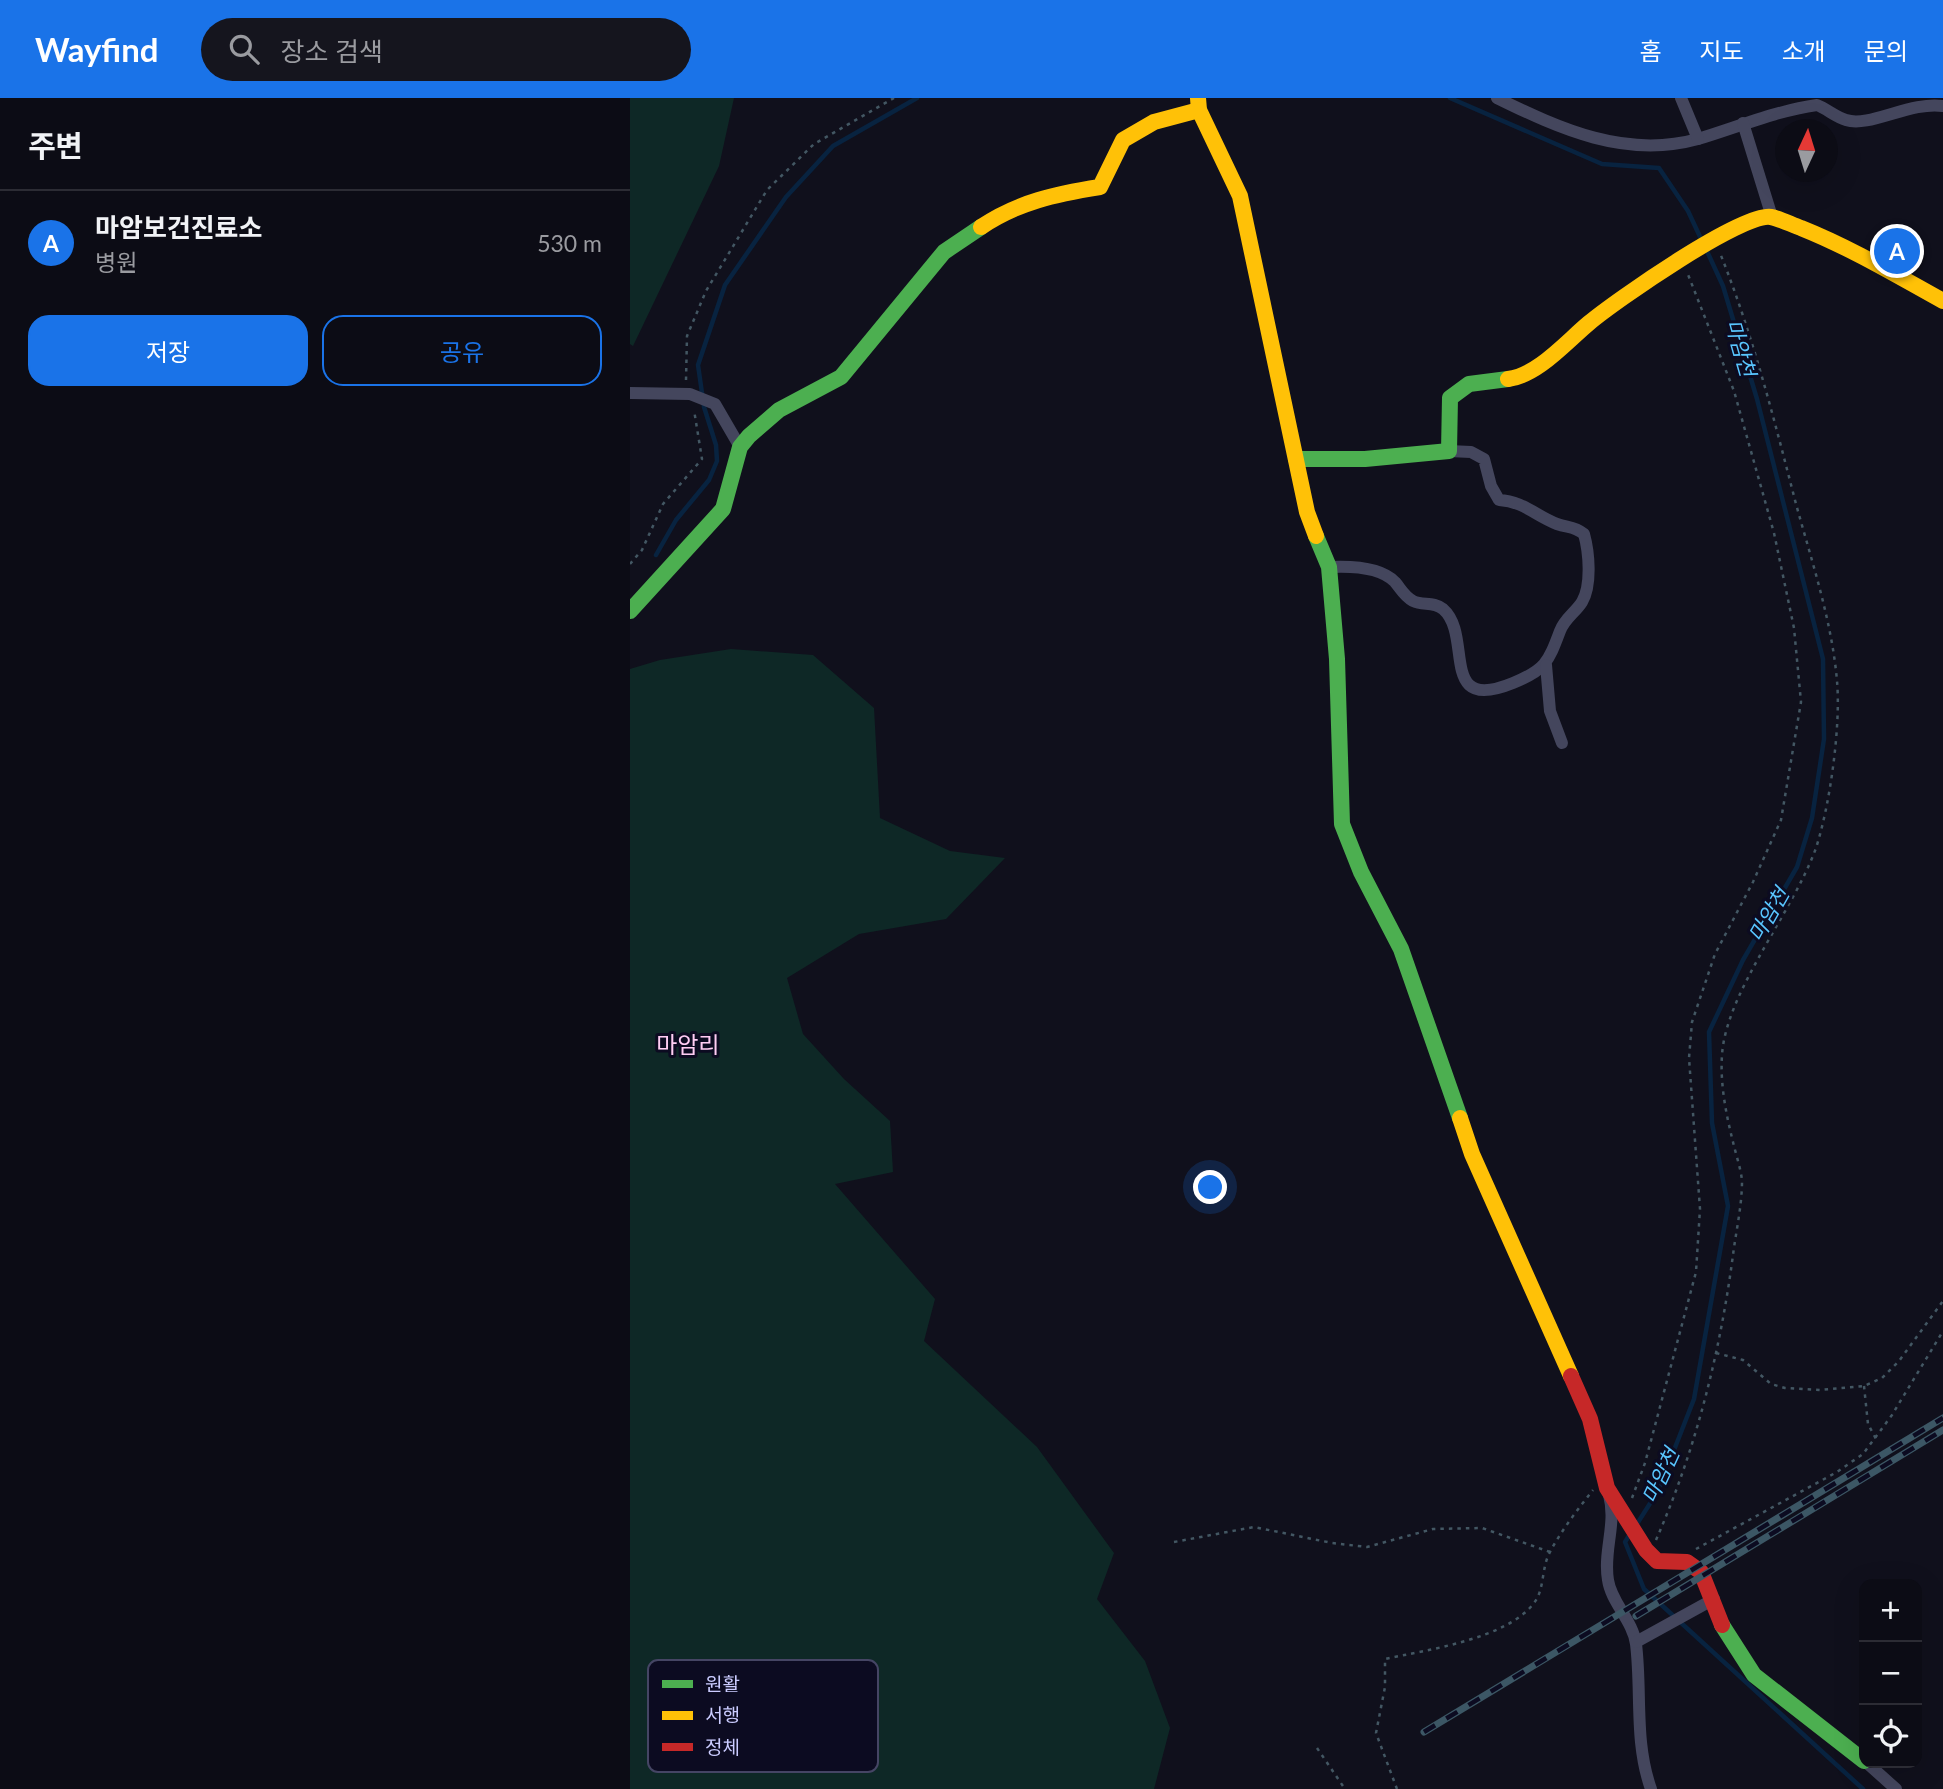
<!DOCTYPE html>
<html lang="ko">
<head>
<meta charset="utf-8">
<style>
  :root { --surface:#0c0c15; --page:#15151e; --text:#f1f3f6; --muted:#9a9ba0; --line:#2c2c34; --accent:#1a73e8 }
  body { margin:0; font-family:Lato,"Noto Sans KR",sans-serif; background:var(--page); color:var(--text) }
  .controls { position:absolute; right:21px; bottom:21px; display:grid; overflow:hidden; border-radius:14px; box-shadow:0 7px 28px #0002 }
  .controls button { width:63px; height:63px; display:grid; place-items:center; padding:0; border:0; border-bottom:2px solid var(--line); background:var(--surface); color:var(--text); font:35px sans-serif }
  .compass { position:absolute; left:1145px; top:21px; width:63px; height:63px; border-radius:50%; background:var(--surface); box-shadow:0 7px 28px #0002; rotate:4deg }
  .you { position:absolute; left:581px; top:1090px; width:24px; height:24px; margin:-18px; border:5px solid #fff; border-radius:50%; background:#1a73e8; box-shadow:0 0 0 10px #1a73e833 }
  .badge { display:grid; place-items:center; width:46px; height:46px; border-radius:50%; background:var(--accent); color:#fff; font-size:23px; font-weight:700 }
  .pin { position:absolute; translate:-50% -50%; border:4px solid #fff; box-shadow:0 2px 7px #0006 }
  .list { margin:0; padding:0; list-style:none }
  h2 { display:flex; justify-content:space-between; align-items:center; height:91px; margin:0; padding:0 28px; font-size:30px }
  h2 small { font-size:23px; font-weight:400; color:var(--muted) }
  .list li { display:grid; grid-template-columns:46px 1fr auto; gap:21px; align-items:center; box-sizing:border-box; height:105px; padding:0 28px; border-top:2px solid var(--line) }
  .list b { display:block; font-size:26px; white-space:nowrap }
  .list p { margin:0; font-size:23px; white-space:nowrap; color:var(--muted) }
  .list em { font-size:23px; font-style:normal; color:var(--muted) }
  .actions { display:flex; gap:14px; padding:21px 28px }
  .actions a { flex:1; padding:16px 0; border:2px solid var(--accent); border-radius:21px; text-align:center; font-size:24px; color:var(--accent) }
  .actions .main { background:var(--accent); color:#fff }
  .icon { flex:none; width:38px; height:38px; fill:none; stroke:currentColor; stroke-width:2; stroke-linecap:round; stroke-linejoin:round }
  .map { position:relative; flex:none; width:1313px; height:1691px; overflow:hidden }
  header { display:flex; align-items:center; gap:42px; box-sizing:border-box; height:98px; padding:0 35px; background:var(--accent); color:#fff }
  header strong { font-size:33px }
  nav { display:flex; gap:38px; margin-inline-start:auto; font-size:24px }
  .search { width:490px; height:63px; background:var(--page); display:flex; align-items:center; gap:18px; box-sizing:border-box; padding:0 24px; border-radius:38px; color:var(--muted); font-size:26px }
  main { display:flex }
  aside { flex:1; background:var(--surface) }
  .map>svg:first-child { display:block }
  .green { fill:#0e2826 }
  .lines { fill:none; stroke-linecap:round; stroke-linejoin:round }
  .stream { stroke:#082340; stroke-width:4.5 }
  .path { stroke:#435763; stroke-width:2.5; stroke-dasharray:3.5 5; stroke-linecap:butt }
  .street { stroke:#44465d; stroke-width:12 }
  .fast { stroke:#4caf50; stroke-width:16 }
  .slow { stroke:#ffc107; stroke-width:16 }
  .jam { stroke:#c62828; stroke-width:16 }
  .rail-casing { stroke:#3c5765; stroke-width:7 }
  .rail { stroke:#0c0b21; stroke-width:4.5; stroke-dasharray:13; stroke-linecap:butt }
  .labels { text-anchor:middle; stroke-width:6; stroke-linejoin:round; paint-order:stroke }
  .water-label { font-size:21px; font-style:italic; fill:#59c6ff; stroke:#0c0b21 }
  .quarter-label { font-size:23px; fill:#ffcdf3; stroke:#0c0b21 }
  .key { fill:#0c0b21; stroke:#454564; stroke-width:2 }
  .key-label { font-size:19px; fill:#cbccff }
</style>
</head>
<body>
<header>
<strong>Wayfind</strong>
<div class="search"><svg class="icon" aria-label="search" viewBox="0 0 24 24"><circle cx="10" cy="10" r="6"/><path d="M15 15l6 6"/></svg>장소 검색</div>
<nav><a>홈</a><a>지도</a><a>소개</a><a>문의</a></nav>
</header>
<main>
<aside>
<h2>주변<small></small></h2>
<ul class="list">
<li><span class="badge">A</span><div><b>마암보건진료소</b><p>병원</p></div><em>530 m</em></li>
</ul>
<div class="actions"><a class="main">저장</a><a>공유</a></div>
</aside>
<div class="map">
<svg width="1313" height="1691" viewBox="0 0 1313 1691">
  <rect width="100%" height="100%" fill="#10101c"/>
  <!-- green -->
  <g class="green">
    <polygon points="0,0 104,0 89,68 3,248 0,246"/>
    <polygon points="101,551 183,557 244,610 250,720 320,753 375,760 316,821 229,836 157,880 173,936 214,981 260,1023 263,1074 205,1086 305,1201 294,1243 407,1349 484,1455 467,1501 515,1563 540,1630 524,1691 0,1691 0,571 30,562"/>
  </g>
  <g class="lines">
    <!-- stream -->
    <g class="stream">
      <polyline points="820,0 972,66 1029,70 1058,113 1072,143"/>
      <polyline points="26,457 46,422 79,382 87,363 86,347 74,309 68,267 95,187 156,99 203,48 287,0"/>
      <polyline points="1005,1429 1028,1393 1064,1301 1098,1108 1082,1025 1079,934 1113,862 1167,769 1182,720 1194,641 1193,561 1127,301 1093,188 1076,151"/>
      <polyline points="1000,1436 995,1444 1014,1491 1233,1691"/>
    </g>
    <!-- path -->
    <g class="path">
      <polyline points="56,282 57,238 76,193 137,92 184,46 264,0"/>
      <polyline points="0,466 12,452 33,406 72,361 64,312"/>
      <polyline points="1086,1255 1113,1262 1141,1286 1155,1290 1190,1292 1234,1288 1252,1280 1269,1263 1313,1203"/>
      <polyline points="1234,1288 1238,1326 1246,1341"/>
      <polyline points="1002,1400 1015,1365 1066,1174 1070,1111 1059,960 1062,924 1085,856 1123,784 1151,722 1171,604 1164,530 1144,435 1104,293 1057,174"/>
      <path d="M 1026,1442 C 1066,1351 1090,1255 1103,1157 C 1106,1133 1112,1108 1112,1083 C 1111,1071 1106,1057 1103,1044 C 1096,1016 1090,986 1092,957 C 1096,894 1163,814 1186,750 C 1200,707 1211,628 1207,583 C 1202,524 1182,464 1166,406 C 1144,321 1123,237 1090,155"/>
      <polyline points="544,1444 624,1429 702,1445 737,1449 803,1431 852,1430 920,1454"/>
      <polyline points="1066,1451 1207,1374 1233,1356 1262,1317 1313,1233"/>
      <polyline points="687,1650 715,1691"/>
      <path d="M 767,1691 L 746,1635 L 755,1589 L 755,1561 C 796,1552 877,1541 904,1505 C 915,1491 911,1470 920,1454 C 931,1433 948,1411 963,1392"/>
    </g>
    <!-- street -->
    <g class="street">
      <path d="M 867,0 C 930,31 996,61 1068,41 C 1108,29 1145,13 1187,7 C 1197,11 1206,19 1216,22 C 1239,30 1281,3 1313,8"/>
      <polyline points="1051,0 1068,41"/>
      <polyline points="1113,25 1142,119"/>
      <polyline points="0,295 60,296 85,306 110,349"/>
      <path d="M 699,469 C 719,468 750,468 765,484 C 771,491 774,498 783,503 C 793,508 803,503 813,511 C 844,538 807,616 883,585 C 915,572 918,565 930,533 C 935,520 945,515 952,504 C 962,487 959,454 954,436 C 944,428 938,430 927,426 C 906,418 893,403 869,402 L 861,388 L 854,361 L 841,354 L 819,353"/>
      <polyline points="916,567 920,613 932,645"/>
      <path d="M 979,1397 C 987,1426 973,1453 978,1482 C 981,1504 1003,1523 1006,1546 C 1012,1595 1004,1643 1021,1691"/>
      <polyline points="1006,1544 1084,1501"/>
      <polyline points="1237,1665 1266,1691"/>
    </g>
    <!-- fast -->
    <g class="fast">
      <polyline points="666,361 735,361 819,353 820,300 839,286 878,281"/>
      <polyline points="686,438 699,469 707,561 712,726 731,774 771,851 830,1020"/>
      <polyline points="0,513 93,411 110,349 119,338 149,312 211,279 314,154 351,129"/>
      <polyline points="1092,1527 1124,1577 1234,1663"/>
    </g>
    <!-- slow -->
    <g class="slow">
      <polyline points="568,0 569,12 610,98 677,414 686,438"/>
      <path d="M 351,129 C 388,104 426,96 470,89 L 493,42 L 524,24 L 569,12"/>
      <path d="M 878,281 C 908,277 935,245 959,225 C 985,203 1113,114 1141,119 C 1151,121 1162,127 1171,130 C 1221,150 1266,177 1313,203"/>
      <polyline points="830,1020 842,1056 941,1278"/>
    </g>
    <!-- jam -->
    <polyline class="jam" points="941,1278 960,1321 977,1390 1016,1452 1027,1463 1057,1464 1071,1474 1092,1527"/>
    <!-- rail casing -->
    <g class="rail-casing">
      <g id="rail">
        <polyline points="1006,1518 1313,1332"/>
        <polyline points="794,1634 1313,1320"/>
      </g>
    </g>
    <!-- rail -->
    <use href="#rail" class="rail"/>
  </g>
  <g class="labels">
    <!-- water labels -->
    <g class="water-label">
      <text transform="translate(1110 250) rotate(74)" y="7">마암천</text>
      <text transform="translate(1139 817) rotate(-60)" y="7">마암천</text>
      <text transform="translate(1031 1378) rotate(-65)" y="7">마암천</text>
    </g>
    <!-- quarter labels -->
    <g class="quarter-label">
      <text x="58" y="955">마암리</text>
    </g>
  </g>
  <!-- legend -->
  <rect x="18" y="1562" width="230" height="112" rx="10" class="key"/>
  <rect x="32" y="1582" width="31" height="8" fill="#4caf50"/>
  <rect x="32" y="1613" width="31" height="9" fill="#ffc107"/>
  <rect x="32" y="1645" width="31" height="8" fill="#c62828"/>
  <g class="key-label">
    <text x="75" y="1593">원활</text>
    <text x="75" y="1624">서행</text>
    <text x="75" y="1656">정체</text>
  </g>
</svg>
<div class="controls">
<button>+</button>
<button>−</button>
<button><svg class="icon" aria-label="locate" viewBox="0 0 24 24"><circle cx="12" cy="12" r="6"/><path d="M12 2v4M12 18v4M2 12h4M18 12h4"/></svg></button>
</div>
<svg class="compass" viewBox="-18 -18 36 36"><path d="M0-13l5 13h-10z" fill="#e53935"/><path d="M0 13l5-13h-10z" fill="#9a9ba0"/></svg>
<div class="you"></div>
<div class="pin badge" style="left:1267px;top:153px">A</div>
</div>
</main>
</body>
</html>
